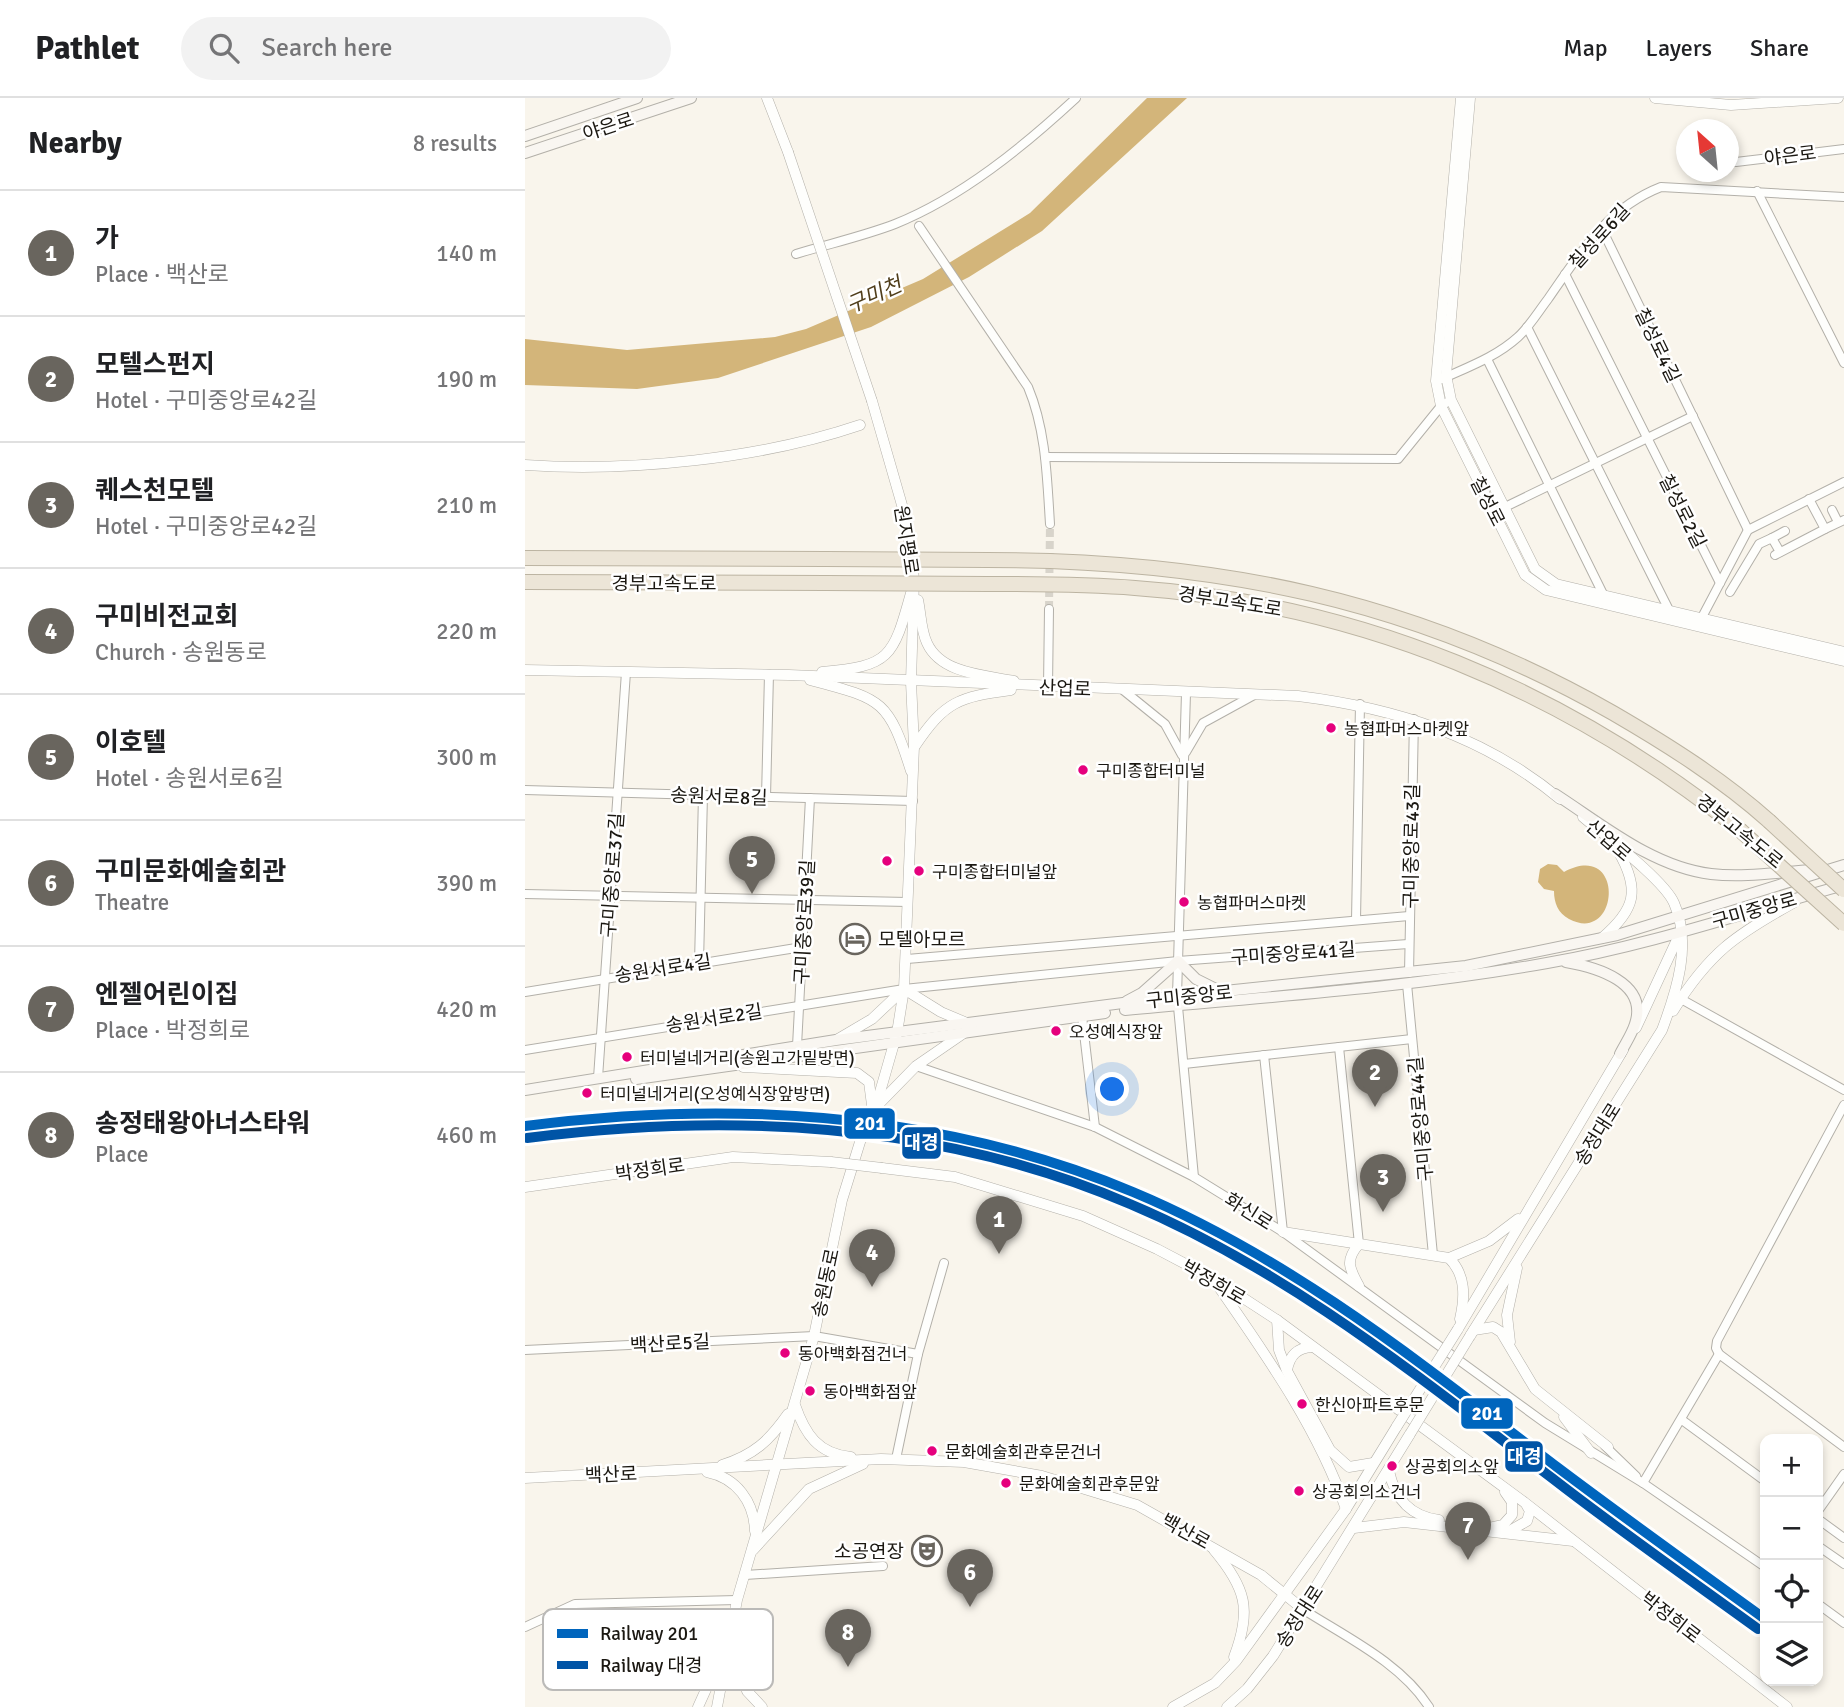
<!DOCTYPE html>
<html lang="en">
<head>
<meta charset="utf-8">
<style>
  :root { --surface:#fff; --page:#f2f2f2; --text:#202124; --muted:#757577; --line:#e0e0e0; --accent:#69655e }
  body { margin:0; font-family:Signika,"Noto Sans KR",sans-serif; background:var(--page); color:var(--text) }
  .controls { position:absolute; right:21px; bottom:21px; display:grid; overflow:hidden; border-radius:14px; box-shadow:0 4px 10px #0003 }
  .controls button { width:63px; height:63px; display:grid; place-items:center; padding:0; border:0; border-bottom:2px solid var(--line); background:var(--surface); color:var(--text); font:35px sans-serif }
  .compass { position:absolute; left:1151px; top:21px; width:63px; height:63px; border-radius:50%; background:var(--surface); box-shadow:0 4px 10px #0003; rotate:333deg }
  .you { position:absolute; left:588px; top:992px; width:24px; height:24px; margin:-18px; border:5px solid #fff; border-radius:50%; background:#1a73e8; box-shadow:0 0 0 10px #1a73e833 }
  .badge { display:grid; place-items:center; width:46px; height:46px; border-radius:50%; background:var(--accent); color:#fff; font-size:23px; font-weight:700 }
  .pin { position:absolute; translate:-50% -58px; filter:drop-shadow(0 2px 4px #0008) }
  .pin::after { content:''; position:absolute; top:37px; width:24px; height:21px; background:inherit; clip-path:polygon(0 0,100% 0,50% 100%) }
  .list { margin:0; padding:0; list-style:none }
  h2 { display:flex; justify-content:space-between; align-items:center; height:91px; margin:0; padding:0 28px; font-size:30px }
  h2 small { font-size:23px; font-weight:400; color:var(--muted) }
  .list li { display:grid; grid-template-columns:46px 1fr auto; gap:21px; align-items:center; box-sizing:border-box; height:126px; padding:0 28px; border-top:2px solid var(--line) }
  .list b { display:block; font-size:26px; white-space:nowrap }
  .list p { margin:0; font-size:23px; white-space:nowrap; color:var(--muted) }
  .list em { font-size:23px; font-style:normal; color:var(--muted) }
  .icon { flex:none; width:38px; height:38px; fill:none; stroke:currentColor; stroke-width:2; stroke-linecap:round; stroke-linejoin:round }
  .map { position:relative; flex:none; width:1319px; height:1609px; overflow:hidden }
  header { display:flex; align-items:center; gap:42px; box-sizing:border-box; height:98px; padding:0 35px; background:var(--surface); border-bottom:2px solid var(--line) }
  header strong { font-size:33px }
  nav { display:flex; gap:38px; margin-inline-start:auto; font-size:24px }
  .search { width:490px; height:63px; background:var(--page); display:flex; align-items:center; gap:18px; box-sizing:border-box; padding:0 24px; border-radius:38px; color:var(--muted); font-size:26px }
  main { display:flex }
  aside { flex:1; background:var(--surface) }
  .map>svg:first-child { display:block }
  .water { fill:#d3b57a }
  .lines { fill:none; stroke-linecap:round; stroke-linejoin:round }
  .minor-tunnel { stroke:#d8d4cb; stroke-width:8; stroke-dasharray:8 4; stroke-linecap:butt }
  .minor-casing { stroke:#b3b0a9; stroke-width:10 }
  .tertiary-casing { stroke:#b3b0a9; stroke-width:11 }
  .secondary-casing { stroke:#b3b0a9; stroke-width:12 }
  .motorway-casing { stroke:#bcb4a2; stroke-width:16 }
  .minor { stroke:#fefefc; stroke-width:8 }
  .tertiary { stroke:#fefefc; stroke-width:10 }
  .secondary { stroke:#f9f6f1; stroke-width:10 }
  .motorway { stroke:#ece5d7; stroke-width:14 }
  .tertiary-bridge-casing { stroke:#b3b0a9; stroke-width:11; stroke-linecap:butt }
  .motorway-bridge-casing { stroke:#bcb4a2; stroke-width:16; stroke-linecap:butt }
  .tertiary-bridge { stroke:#fefefc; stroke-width:10 }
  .motorway-bridge { stroke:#ece5d7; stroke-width:14 }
  .rail-1-casing { stroke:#fff; stroke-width:16 }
  .rail-2-casing { stroke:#fff; stroke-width:16 }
  .rail-1 { stroke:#0065bd; stroke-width:10 }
  .rail-2 { stroke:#0054a6; stroke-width:10 }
  .bus-dot { fill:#e5007d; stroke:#fff; stroke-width:2.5 }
  .labels { text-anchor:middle; stroke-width:5; stroke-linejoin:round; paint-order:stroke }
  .bus-label { font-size:17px; fill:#1b1812; stroke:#fff; text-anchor:start }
  .street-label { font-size:19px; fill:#1b1812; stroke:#fff }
  .poi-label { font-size:19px; fill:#1b1812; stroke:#fff; text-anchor:start }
  .water-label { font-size:21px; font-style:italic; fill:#503e1b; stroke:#fff }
  .key { fill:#fff; stroke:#bbbab8; stroke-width:2 }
  .key-label { font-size:19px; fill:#1b1812 }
  .line-badge { stroke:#fff; stroke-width:2.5 }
  .badge-label { font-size:19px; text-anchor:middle; font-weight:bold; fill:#fff }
</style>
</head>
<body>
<header>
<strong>Pathlet</strong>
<div class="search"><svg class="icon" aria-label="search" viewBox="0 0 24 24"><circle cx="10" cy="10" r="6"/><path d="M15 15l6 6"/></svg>Search here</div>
<nav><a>Map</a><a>Layers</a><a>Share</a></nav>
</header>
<main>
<aside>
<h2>Nearby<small>8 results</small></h2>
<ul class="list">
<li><span class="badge">1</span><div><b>가</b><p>Place · 백산로</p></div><em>140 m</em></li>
<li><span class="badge">2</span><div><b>모텔스펀지</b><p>Hotel · 구미중앙로42길</p></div><em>190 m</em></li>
<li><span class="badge">3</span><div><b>퀘스천모텔</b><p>Hotel · 구미중앙로42길</p></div><em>210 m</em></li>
<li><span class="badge">4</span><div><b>구미비전교회</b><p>Church · 송원동로</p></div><em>220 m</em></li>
<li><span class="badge">5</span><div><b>이호텔</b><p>Hotel · 송원서로6길</p></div><em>300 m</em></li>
<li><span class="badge">6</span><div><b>구미문화예술회관</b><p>Theatre</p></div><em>390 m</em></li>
<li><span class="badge">7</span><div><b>엔젤어린이집</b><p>Place · 박정희로</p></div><em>420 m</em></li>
<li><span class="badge">8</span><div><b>송정태왕아너스타워</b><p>Place</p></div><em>460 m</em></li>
</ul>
</aside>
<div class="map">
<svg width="1319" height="1609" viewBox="0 0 1319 1609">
  <rect width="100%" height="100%" fill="#f9f5ec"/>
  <!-- water -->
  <g class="water">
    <polygon points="622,0 662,0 517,133 444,179 346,229 193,280 112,291 0,287 0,241 102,252 250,239 281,231 398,181 505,115"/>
    <path d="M 1023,766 L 1032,767 L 1039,774 C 1101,741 1095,848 1044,821 C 1033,815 1029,805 1029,793 L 1019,791 L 1013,784 L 1015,771 Z"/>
  </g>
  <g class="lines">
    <!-- minor-tunnel -->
    <polyline class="minor-tunnel" points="524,511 525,426"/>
    <!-- minor casing -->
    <g class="minor-casing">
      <g id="minor">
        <polyline points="1211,64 1319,51"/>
        <polyline points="1232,93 1319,265"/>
        <path d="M 394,128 L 503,289 C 521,332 522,379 525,426"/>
        <polyline points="1076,129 1223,432"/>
        <path d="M 271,156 C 303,146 339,138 370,126 C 437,99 498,49 551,0"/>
        <polyline points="1040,176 1195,485"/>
        <polyline points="1002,229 1144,512"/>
        <polyline points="962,261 1078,496"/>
        <path d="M 917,281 C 943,269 971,259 993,239 C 1005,228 1013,214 1023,201 C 1055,155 1082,110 1136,89 L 1319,99"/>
        <polyline points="520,359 873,361 916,308 926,302"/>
        <polyline points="980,409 1168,318"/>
        <polyline points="1307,412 1313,424"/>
        <polyline points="1300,431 1319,422"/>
        <polyline points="1247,440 1260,433"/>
        <polyline points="1250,457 1300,431 1284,401"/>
        <polyline points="1205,494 1234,446 1247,440 1255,454"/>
        <polyline points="1175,523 1223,432 1319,384"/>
        <polyline points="523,589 524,511"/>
        <polyline points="598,592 640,626 657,657"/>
        <polyline points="661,595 652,898 669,1079"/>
        <polyline points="661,654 678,625 729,597"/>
        <polyline points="0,692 388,703"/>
        <polyline points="241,699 244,576"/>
        <polyline points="0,796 383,804"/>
        <polyline points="831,822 835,606"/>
        <polyline points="382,861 884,818"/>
        <polyline points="174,865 178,697"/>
        <polyline points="884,875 889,621"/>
        <polyline points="882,886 908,1157"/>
        <polyline points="0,894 277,849"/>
        <polyline points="1156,901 1319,992"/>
        <polyline points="557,918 570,1029"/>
        <polyline points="272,948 285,700"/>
        <polyline points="814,949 834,1146"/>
        <polyline points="0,952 379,891 653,863 883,846"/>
        <polyline points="739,957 758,1134"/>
        <polyline points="659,966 887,941"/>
        <polyline points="391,968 570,1029 669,1079 758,1134 1020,1325 1118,1385 1240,1469"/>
        <polyline points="73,980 101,574"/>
        <polyline points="0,1252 289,1238 393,1256"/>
        <polyline points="1194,1256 1191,1250 1192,1243 1319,1007"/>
        <polyline points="1157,1322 1240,1383"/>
        <polyline points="1080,1348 1111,1378"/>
        <polyline points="371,1361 393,1256 419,1165"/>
        <polyline points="1118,1385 1194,1256 1319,1349"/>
        <polyline points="1293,1413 1319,1376"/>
        <polyline points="1293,1421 1319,1440"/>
        <polyline points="1293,1448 1319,1466"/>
        <polyline points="220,1477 358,1468"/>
        <polyline points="1293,1506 1319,1525"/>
        <path d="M 779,1512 C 821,1539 876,1565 904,1609"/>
        <polyline points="0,1529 50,1506 212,1502"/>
      </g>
    </g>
    <!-- tertiary casing -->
    <g class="tertiary-casing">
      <g id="tertiary">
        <polyline points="242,0 263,54"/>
        <polyline points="936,0 911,283 916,308 1000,477 1021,492 1319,563"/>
        <polyline points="945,0 921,277 926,302 1010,471 1031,486 1319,554"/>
        <polyline points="1130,0 1206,7 1313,0"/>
        <path d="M 0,367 C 105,374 235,361 335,327"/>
        <path d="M 393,502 C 396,516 396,533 402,545 C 416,576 460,577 489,583"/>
        <path d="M 0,572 L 264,577 L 773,598 C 870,610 959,638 1035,701"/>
        <path d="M 297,574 C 365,568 368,560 386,495"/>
        <path d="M 285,582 C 356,601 363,600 386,673"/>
        <path d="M 390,648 C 420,603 434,599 486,592"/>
        <path d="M 1077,840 C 1110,812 1116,792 1093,753"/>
        <polyline points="379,891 416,914 442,925"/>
        <path d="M 1148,913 C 1184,855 1210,837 1270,804"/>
        <polyline points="1111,930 1156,833"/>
        <polyline points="313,941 347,921 379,891"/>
        <polyline points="218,969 332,975 344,984 347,1007"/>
        <polyline points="352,1008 391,968 439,935"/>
        <polyline points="357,1070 430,1079 558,1118 632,1151 689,1181 752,1222 999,1404 1262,1609"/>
        <polyline points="0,1089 208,1059 306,1064"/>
        <path d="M 758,1134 L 924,1160 C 941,1177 940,1199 935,1221"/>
        <polyline points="924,1160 964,1143 993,1121"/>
        <path d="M 691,1185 C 740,1256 792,1328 821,1411"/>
        <path d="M 834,1188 C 824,1170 820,1162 834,1146"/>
        <polyline points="752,1222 754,1252 762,1273 805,1352 824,1369 848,1365"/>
        <polyline points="933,1231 1098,952"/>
        <polyline points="949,1232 968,1229 976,1234 1010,1291 1083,1349"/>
        <path d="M 945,1238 L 1137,932 C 1152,892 1167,846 1149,805 C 1139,782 1079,737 1058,719"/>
        <polyline points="985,1244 982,1217 992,1170"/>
        <path d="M 762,1272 C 765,1257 772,1250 787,1249"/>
        <path d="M 270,1307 C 280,1336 293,1356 326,1359"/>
        <polyline points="1039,1319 1066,1355"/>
        <path d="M 197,1367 C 229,1357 244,1343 263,1316"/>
        <path d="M 864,1373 C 870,1401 885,1418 914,1422"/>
        <path d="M 182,1374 C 212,1380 229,1404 230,1433"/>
        <polyline points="0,1380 356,1361 439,1364 517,1378 612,1407 736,1477 779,1512"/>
        <polyline points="829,1430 879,1424 1048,1443"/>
        <polyline points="964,1430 978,1427 987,1417 987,1404 980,1394"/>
        <polyline points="981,1435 1002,1423 1005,1413 1002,1408"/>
        <polyline points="228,1452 284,1391 338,1366"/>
        <path d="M 689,1452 C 721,1490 727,1512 709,1559"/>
        <polyline points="206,1537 222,1593 237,1609"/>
        <polyline points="173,1609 197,1556"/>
        <polyline points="192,1609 212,1502 289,1238 317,1102 335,1044 351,1008 372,935 379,891 389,648 386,584 389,481 381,421 347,303"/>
        <polyline points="648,1609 690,1585 711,1563 821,1411 872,1328"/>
        <polyline points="702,1609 722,1591 748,1558 885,1336"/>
      </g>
    </g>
    <!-- secondary casing -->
    <g class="secondary-casing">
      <g id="secondary">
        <polyline points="0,38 112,0"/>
        <polyline points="0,55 166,0"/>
        <path d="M 1030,696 C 1078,727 1128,769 1186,776 C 1219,780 1255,774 1288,772"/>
        <path d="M 1041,864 C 1070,869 1124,884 1110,926 C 1107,936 1100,946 1095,956"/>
        <polyline points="602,903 617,895 653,863 671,881 695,893"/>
        <path d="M 600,912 C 741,899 882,890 1022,865 C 1122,848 1221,814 1319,787"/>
        <polyline points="111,981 580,915"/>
        <polyline points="0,992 311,942 652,898 941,868 1092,837 1319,767"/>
      </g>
    </g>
    <!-- motorway casing -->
    <g class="motorway-casing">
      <g id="motorway">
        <polyline points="0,460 301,461"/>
        <path d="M 462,462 C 691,462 888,501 1088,615 C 1143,647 1197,681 1244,723"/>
        <polyline points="0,484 301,485"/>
        <path d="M 462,486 C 512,486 561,486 610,490 C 835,506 1040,592 1215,732"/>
      </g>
    </g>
    <!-- minor -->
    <use href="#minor" class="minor"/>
    <!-- tertiary -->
    <use href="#tertiary" class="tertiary"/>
    <!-- secondary -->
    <use href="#secondary" class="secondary"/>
    <!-- motorway -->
    <use href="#motorway" class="motorway"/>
    <!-- tertiary-bridge casing -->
    <g class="tertiary-bridge-casing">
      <g id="tertiary-bridge">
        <polyline points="263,54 347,303"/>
        <polyline points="306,1064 357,1070"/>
        <polyline points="872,1328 933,1231"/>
        <polyline points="885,1336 945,1238"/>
      </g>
    </g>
    <!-- motorway-bridge casing -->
    <g class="motorway-bridge-casing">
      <g id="motorway-bridge">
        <polyline points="301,461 462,462"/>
        <polyline points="301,485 462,486"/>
        <polyline points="1244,723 1319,792"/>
        <polyline points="1215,732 1319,826"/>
      </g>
    </g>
    <!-- tertiary-bridge -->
    <use href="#tertiary-bridge" class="tertiary-bridge"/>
    <!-- motorway-bridge -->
    <use href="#motorway-bridge" class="motorway-bridge"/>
    <!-- rail-1 casing -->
    <g class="rail-1-casing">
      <path id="rail-1" d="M 0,1028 C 205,1002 415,1013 608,1094 C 766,1160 897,1266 1032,1369 C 1101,1421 1171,1471 1240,1521"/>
    </g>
    <!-- rail-2 casing -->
    <g class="rail-2-casing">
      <path id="rail-2" d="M 2,1040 C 205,1014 415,1024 605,1106 C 764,1173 891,1277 1027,1380 C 1094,1432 1164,1481 1233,1531"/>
    </g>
    <!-- rail-1 -->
    <use href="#rail-1" class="rail-1"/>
    <!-- rail-2 -->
    <use href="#rail-2" class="rail-2"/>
  </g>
  <!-- icons -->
  <defs>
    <g id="hotel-ring" transform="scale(1.575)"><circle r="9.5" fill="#fff" stroke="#69655e" stroke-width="1.5"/><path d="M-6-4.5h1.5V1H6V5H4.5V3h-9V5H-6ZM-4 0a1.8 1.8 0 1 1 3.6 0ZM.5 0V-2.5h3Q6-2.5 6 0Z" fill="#69655e"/></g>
    <g id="theatre-ring" transform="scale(1.575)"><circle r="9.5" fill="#fff" stroke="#69655e" stroke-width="1.5"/><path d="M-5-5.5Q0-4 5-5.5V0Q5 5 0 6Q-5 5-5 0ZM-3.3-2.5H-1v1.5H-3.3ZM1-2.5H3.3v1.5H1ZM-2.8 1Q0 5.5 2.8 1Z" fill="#69655e"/></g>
  </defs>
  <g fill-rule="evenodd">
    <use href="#hotel-ring" x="330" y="841"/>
    <use href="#theatre-ring" x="402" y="1453"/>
  </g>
  <!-- markers -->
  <g class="bus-dot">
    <circle cx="806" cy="630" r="6"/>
    <circle cx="558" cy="672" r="6"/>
    <circle cx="362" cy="763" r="6"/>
    <circle cx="394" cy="773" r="6"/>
    <circle cx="659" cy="804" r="6"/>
    <circle cx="531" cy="933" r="6"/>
    <circle cx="102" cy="959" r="6"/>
    <circle cx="62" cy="995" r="6"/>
    <circle cx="260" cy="1255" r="6"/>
    <circle cx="285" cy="1293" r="6"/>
    <circle cx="777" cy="1306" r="6"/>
    <circle cx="407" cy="1353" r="6"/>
    <circle cx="867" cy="1368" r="6"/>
    <circle cx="481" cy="1385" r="6"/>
    <circle cx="774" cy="1393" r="6"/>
  </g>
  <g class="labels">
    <!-- bus labels -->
    <g class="bus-label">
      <text x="819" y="637">농협파머스마켓앞</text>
      <text x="571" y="679">구미종합터미널</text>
      <text x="407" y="780">구미종합터미널앞</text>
      <text x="672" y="811">농협파머스마켓</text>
      <text x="544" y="940">오성예식장앞</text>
      <text x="115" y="966">터미널네거리(송원고가밑방면)</text>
      <text x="75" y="1002">터미널네거리(오성예식장앞방면)</text>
      <text x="273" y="1262">동아백화점건너</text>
      <text x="298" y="1300">동아백화점앞</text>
      <text x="790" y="1313">한신아파트후문</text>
      <text x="420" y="1360">문화예술회관후문건너</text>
      <text x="880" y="1375">상공회의소앞</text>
      <text x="494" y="1392">문화예술회관후문앞</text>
      <text x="787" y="1400">상공회의소건너</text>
    </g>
    <!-- street labels -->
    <g class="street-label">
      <text transform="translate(83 28) rotate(-18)" y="7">야은로</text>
      <text transform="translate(1265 57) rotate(-7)" y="7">야은로</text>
      <text transform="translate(1074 138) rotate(-48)" y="7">칠성로6길</text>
      <text transform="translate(1133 247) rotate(64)" y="7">칠성로4길</text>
      <text transform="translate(963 403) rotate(63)" y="7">칠성로</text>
      <text transform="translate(1158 413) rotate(63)" y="7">칠성로2길</text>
      <text transform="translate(382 442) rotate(81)" y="7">원지평로</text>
      <text x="139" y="492">경부고속도로</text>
      <text transform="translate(705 503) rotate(9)" y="7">경부고속도로</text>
      <text transform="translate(540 590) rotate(2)" y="7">산업로</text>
      <text transform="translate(194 698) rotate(2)" y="7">송원서로8길</text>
      <text transform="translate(1215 733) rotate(39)" y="7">경부고속도로</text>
      <text transform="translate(1084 742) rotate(41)" y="7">산업로</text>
      <text transform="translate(886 748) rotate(-89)" y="7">구미중앙로43길</text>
      <text transform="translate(87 777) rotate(-86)" y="7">구미중앙로37길</text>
      <text transform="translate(1229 812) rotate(-16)" y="7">구미중앙로</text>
      <text transform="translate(279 824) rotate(-87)" y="7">구미중앙로39길</text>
      <text transform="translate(768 855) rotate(-4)" y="7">구미중앙로41길</text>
      <text transform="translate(138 870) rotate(-9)" y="7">송원서로4길</text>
      <text transform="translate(664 898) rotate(-6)" y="7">구미중앙로</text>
      <text transform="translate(189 920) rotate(-9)" y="7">송원서로2길</text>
      <text transform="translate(895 1021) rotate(-95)" y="7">구미중앙로44길</text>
      <text transform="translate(1072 1036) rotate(-58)" y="7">송정대로</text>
      <text transform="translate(125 1071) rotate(-8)" y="7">박정희로</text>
      <text transform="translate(724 1113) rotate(32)" y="7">화신로</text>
      <text transform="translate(689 1184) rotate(30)" y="7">박정희로</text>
      <text transform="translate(300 1185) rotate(-78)" y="7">송원동로</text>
      <text transform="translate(145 1245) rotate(-3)" y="7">백산로5길</text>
      <text transform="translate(86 1376) rotate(-2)" y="7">백산로</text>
      <text transform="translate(661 1433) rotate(29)" y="7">백산로</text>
      <text transform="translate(774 1518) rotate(-57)" y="7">송정대로</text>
      <text transform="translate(1146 1519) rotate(38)" y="7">박정희로</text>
    </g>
    <!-- poi labels -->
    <g class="poi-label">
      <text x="353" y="848">모텔아모르</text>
      <text x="379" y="1460" text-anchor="end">소공연장</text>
    </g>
    <!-- water labels -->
    <g class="water-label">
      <text transform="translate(349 197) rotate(-24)" y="7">구미천</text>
    </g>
  </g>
  <!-- legend -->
  <rect x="18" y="1511" width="230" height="81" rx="10" class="key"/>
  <rect x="32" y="1531" width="31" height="9" fill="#0065bd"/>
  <rect x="32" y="1563" width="31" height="8" fill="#0054a6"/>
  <g class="key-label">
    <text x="75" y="1542">Railway 201</text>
    <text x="75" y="1574">Railway 대경</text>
  </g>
  <g class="line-badge">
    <rect x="318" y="1009" width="53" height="33" rx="7" fill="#0065bd"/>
    <rect x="376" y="1028" width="41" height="34" rx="7" fill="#0054a6"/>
    <rect x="935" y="1299" width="54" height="33" rx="7" fill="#0065bd"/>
    <rect x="979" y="1342" width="40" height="33" rx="7" fill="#0054a6"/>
  </g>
  <g class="badge-label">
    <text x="345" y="1032">201</text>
    <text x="396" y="1051">대경</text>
    <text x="962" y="1322">201</text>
    <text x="999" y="1365">대경</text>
  </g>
</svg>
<div class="controls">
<button>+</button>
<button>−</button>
<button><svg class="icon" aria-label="locate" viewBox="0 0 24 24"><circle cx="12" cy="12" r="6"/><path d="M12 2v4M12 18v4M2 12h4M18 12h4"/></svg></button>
<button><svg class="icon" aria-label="layers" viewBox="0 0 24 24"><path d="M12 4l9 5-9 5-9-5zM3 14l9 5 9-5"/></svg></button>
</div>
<svg class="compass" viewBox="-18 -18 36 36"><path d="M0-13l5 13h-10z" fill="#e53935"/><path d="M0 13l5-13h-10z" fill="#757577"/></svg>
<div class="you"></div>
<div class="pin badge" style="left:474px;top:1156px">1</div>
<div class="pin badge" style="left:850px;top:1009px">2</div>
<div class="pin badge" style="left:858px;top:1114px">3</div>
<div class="pin badge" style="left:347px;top:1189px">4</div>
<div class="pin badge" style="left:227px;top:796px">5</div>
<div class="pin badge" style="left:445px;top:1509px">6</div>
<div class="pin badge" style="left:943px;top:1462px">7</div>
<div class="pin badge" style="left:323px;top:1569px">8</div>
</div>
</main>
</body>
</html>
